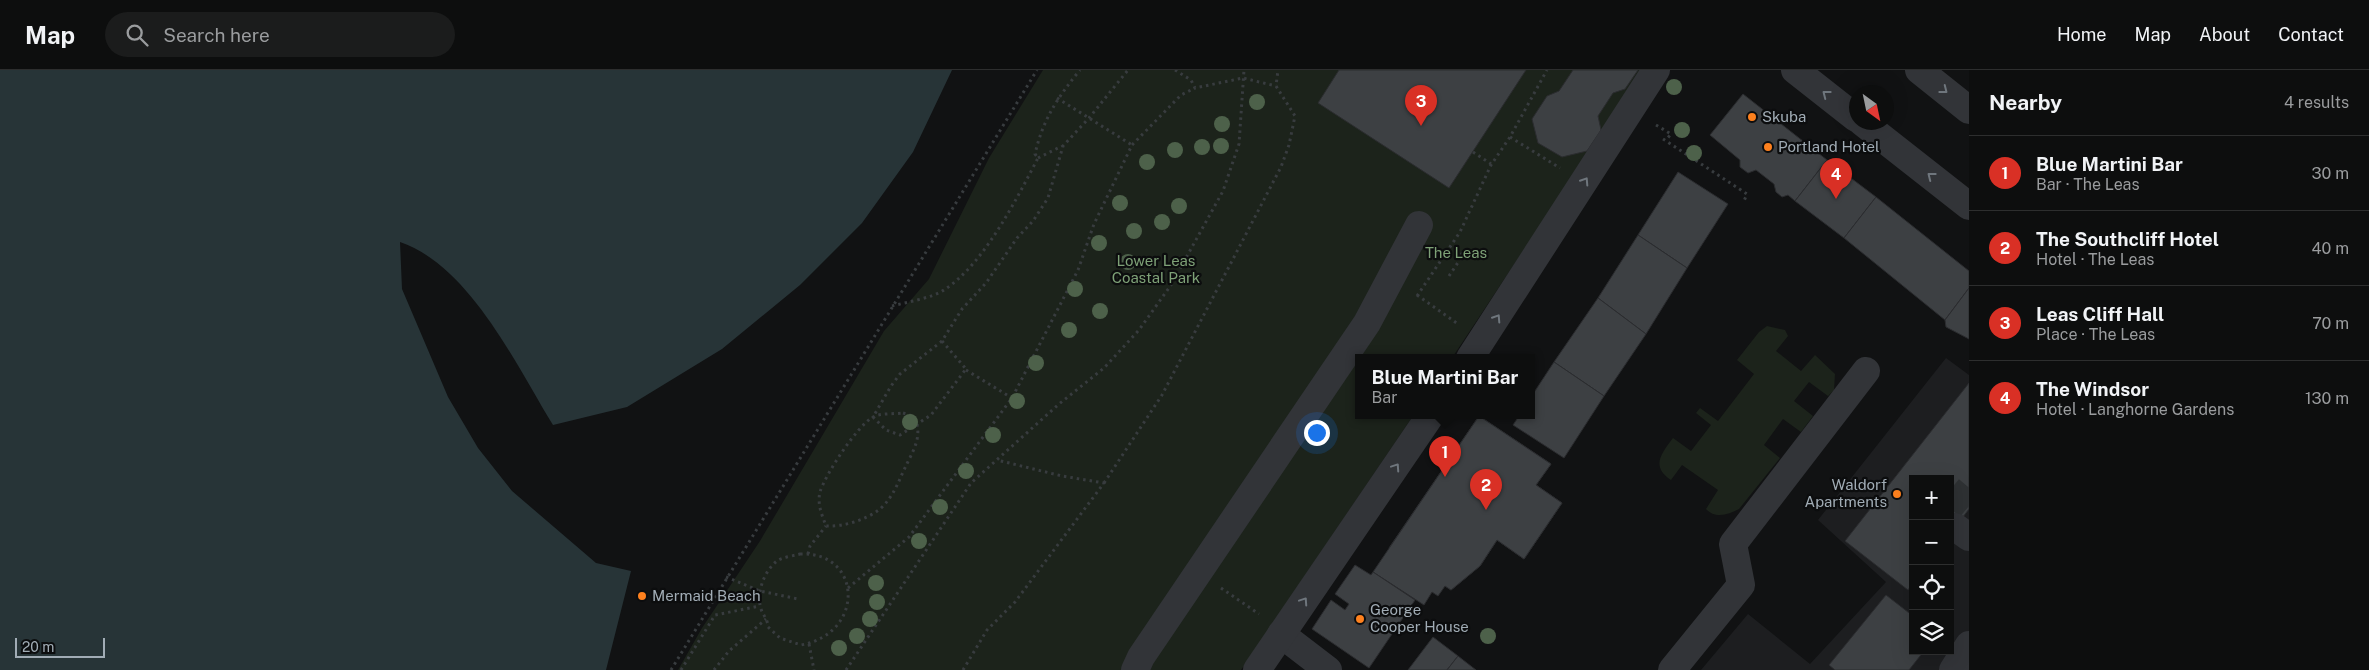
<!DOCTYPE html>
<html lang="en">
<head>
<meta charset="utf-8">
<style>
  :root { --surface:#0d0e0e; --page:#1b1c1c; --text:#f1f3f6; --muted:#9a9c9e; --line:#2d2e2e; --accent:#d93025 }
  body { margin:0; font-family:"Public Sans",sans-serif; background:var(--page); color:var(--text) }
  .controls { position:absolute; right:15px; bottom:15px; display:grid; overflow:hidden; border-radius:0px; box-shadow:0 5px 20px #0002 }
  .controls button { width:45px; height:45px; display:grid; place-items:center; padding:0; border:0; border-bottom:1px solid var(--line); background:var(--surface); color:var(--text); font:25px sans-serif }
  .compass { position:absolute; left:1849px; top:15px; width:45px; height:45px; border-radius:50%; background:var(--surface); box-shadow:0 5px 20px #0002; rotate:147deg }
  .scale { position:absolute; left:15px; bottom:12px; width:90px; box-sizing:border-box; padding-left:5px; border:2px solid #a1acb5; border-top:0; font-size:14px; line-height:18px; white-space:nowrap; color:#a1acb5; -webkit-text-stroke:4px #0c0d0e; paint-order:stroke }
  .you { position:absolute; left:1316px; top:362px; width:18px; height:18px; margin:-12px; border:4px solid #fff; border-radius:50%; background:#1a73e8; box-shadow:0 0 0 8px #1a73e833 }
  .badge { display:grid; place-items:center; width:32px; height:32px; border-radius:50%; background:var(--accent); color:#fff; font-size:16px; font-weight:700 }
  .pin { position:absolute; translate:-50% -41px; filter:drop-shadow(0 1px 2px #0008) }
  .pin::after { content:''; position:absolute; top:26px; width:18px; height:15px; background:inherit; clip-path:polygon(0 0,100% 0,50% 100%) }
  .popup { position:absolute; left:1355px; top:284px; width:180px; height:65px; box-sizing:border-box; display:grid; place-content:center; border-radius:0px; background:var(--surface); filter:drop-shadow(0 1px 4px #0005); font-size:16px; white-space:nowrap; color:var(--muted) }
  .popup b { font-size:19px; color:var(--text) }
  .popup::after { content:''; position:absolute; left:50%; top:100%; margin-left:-10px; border:10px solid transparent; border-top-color:var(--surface) }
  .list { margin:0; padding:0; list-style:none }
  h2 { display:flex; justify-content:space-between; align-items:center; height:65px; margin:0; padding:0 20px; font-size:21px }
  h2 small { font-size:16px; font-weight:400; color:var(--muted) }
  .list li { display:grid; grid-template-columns:32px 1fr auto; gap:15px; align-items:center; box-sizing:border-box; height:75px; padding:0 20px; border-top:1px solid var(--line) }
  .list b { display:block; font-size:19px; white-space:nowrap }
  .list p { margin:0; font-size:16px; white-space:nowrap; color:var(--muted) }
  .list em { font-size:16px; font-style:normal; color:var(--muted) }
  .icon { flex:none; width:28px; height:28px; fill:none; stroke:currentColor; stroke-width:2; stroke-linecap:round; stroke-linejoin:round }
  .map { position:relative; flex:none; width:1969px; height:600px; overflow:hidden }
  header { display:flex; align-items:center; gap:30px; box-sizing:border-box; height:70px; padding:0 25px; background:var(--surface); border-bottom:1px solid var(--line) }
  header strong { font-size:24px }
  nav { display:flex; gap:28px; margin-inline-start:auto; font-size:18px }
  .search { width:350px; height:45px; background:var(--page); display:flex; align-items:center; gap:12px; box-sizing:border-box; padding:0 18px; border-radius:28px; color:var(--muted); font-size:19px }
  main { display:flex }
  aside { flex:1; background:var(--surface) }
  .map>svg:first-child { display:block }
  .built { fill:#1d1e20; fill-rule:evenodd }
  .green { fill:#1c231b }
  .water { fill:#273437 }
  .building { fill:#3d4043; stroke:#2b2c2f }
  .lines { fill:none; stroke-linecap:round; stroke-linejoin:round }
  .minor-tunnel { stroke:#2e3133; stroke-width:28; stroke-dasharray:28 14; stroke-linecap:butt }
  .path { stroke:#383c3f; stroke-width:3; stroke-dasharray:2.5 4; stroke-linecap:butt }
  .minor { stroke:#323438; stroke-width:28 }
  .tree { fill:#4d614a }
  .oneway { stroke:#6f767d }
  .poi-dot { fill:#fe811e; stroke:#0c0d0e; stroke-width:2 }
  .labels { text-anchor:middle; stroke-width:4.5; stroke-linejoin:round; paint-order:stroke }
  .poi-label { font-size:15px; fill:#a1acb5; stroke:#0c0d0e; text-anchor:start }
  .park-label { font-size:15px; fill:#7ea177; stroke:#0c0d0e }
</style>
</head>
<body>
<header>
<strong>Map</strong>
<div class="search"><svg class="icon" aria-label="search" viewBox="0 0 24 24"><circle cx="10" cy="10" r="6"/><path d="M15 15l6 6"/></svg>Search here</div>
<nav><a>Home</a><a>Map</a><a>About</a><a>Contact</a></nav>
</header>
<main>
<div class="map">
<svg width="1969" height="600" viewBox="0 0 1969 600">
  <rect width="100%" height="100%" fill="#111213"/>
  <!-- built -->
  <path class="built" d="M 1946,288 L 1969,305 L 1969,600 L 1701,600 L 1748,544 L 1810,594 L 1886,512 L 1818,450 ZM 1913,409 L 1950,409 L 1950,581 L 1913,581 Z"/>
  <!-- green -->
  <g class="green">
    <polygon points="1043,0 1643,0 1452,288 1359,288 1359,346 1413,346 1241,600 678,600 702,558 760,471 884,261 929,209 989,88"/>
    <path d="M 1767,256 L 1785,260 L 1788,266 L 1776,281 L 1801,301 L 1815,285 L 1835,304 L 1834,320 L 1828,326 L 1809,312 L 1794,331 L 1813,346 L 1801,362 L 1783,349 L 1764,375 L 1780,388 L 1739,439 C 1728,445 1715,449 1706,439 L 1718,420 L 1682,395 L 1671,410 C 1650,396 1662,383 1673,368 L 1691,381 L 1711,355 L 1696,343 L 1700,338 L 1718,351 L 1754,304 L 1737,290 L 1759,262 Z"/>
  </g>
  <!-- water -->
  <path class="water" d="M 0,0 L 952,0 L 913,82 L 862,153 L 800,215 L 722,279 L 627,337 L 553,355 C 516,295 470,196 400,172 L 402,219 L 448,327 L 478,378 L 512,421 L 596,493 L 631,501 L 606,600 L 0,600 Z"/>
  <!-- building -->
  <g class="building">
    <polygon points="1339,0 1526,0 1449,118 1318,33"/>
    <polygon points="1573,0 1638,0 1625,19 1613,23 1598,46 1601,60 1587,81 1562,87 1538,73 1532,49 1547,26 1559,21"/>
    <polygon points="1743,24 1827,90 1795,131 1788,125 1782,127 1776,122 1774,114 1756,100 1748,103 1740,97 1740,90 1710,65"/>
    <polygon points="1827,90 1876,127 1844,168 1795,131"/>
    <polygon points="1678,102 1728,134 1687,198 1638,165"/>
    <polygon points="1876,127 1969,201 1969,218 1945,250 1844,168"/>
    <polygon points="1638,165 1687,198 1646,264 1598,228"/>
    <polygon points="1969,218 1969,269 1946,257 1945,250"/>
    <polygon points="1598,228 1646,264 1604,326 1554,292"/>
    <polygon points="1554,292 1604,326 1564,388 1513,355 1519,346 1531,346 1531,327"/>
    <polygon points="1969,313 1969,439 1950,464 1950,409 1913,409 1913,513 1908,520 1845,471"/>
    <polygon points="1479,346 1551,394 1536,415 1562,433 1524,489 1497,470 1480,496 1451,520 1389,478"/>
    <polygon points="1479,346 1551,394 1536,415 1562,433 1524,489 1497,470 1480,496 1451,520 1445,516 1438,526 1432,522 1424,535 1373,502"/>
    <polygon points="1355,495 1371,505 1373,502 1415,530 1369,598 1312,559 1331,530 1345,540 1349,534 1335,524"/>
    <polygon points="1886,525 1913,546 1913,581 1924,581 1909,600 1835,600 1829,595"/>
    <polygon points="1433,567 1458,586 1447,600 1408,600"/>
    <polygon points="1458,586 1476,600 1447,600"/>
  </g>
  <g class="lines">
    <!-- minor-tunnel -->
    <polyline class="minor-tunnel" points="1950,420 1969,436"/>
    <!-- path -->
    <g class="path">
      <polyline points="1175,0 1191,10 1195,18 1243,8 1276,16"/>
      <polyline points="1057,28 1132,75"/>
      <polyline points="1656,55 1671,64 1666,70"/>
      <polyline points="1510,67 1560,98"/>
      <polyline points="1663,69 1747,124 1743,133"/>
      <polyline points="1473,82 1491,94"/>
      <polyline points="1038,88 1062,76"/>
      <polyline points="1449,206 1463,185 1459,182"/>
      <polyline points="1417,225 1458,254"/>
      <polyline points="1417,226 1460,162 1491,95 1510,67 1547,0"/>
      <path d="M 892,236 C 907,232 932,228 944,220 C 984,194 1016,130 1038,88 L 1035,84 C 1043,49 1058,27 1080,0"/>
      <polyline points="942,271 966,299 931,345 900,365 886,360 873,347 891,316 900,304 942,271 962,239 986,213 1017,168 1033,151 1048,128 1063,76 1089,48 1128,0"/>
      <polyline points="966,300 1012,328"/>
      <path d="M 903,343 L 913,346 C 925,365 912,382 904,400 C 897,415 893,427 880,439 C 866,450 843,457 826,456 C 822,445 817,434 820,422 C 825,405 857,356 873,347 C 880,343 895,344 903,343 Z"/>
      <polyline points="1104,413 1162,325 1281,97 1289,75 1295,46 1276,16 1278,0"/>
      <path d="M 800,484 C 862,481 866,563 801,575 L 780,568 L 768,557 C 768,550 763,545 761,539 C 756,523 764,501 777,491 C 783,487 793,486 800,484 Z"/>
      <polyline points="808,484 810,476 826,456"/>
      <polyline points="726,507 760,521 798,529"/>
      <polyline points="848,518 909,467 1012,328 1078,200 1094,154 1132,75 1181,25 1195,18"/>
      <polyline points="1221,518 1259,544"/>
      <polyline points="809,574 814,600"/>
      <polyline points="671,600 1037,0"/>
      <polyline points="681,600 715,545 760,536"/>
      <polyline points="714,600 729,581 766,549"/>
      <polyline points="846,600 971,413 1059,334 1104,298 1139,260 1171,215 1223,121 1239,74 1244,0"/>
      <polyline points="963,600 987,560 1015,532 1104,413 1062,406 997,390"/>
    </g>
    <!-- minor -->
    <g class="minor">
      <polyline points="1795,0 1856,48"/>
      <polyline points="1919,0 1969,40"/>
      <polyline points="1862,52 1969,136"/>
      <polyline points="1470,288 1656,0"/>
      <polyline points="1955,457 1969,467"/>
      <polyline points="1281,564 1328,600"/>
      <polyline points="1135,600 1141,587 1367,253 1419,155"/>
      <polyline points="1257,600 1430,346"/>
      <polyline points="1672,600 1741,515 1733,474 1866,301"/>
      <polyline points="1953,600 1969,575"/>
    </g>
  </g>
  <!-- trees -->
  <g class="tree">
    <circle cx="1674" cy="17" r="8"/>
    <circle cx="1257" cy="32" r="8"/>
    <circle cx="1222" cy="54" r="8"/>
    <circle cx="1682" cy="60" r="8"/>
    <circle cx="1221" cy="76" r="8"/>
    <circle cx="1202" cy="77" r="8"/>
    <circle cx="1175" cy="80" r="8"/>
    <circle cx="1694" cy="83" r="8"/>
    <circle cx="1147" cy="92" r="8"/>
    <circle cx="1120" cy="133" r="8"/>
    <circle cx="1179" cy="136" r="8"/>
    <circle cx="1162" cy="152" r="8"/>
    <circle cx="1134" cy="161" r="8"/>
    <circle cx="1099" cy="173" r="8"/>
    <circle cx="1128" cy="192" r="8"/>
    <circle cx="1075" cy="219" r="8"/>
    <circle cx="1100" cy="241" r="8"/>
    <circle cx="1069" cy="260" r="8"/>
    <circle cx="1036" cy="293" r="8"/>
    <circle cx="1017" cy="331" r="8"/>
    <circle cx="910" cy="352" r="8"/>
    <circle cx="993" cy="365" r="8"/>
    <circle cx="966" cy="401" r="8"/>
    <circle cx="940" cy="437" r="8"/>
    <circle cx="919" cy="471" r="8"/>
    <circle cx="876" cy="513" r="8"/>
    <circle cx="877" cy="532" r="8"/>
    <circle cx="870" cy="549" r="8"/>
    <circle cx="857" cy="566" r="8"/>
    <circle cx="1488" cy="566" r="8"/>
    <circle cx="839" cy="578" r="8"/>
  </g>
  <!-- one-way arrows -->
  <defs><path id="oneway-chevron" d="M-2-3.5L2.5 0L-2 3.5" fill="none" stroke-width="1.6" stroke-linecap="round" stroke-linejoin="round" transform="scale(1.25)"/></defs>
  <g class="oneway">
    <use href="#oneway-chevron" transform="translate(1944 20) rotate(38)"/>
    <use href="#oneway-chevron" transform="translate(1826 24) rotate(-142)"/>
    <use href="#oneway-chevron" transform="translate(1931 106) rotate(-142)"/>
    <use href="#oneway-chevron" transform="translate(1585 111) rotate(-57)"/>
    <use href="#oneway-chevron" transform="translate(1497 248) rotate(-57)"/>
    <use href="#oneway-chevron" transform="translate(1396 397) rotate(-56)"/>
    <use href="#oneway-chevron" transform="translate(1304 531) rotate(-56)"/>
  </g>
  <!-- markers -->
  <g class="poi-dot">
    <circle cx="1752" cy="47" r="5"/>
    <circle cx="1768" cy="77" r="5"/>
    <circle cx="1897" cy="424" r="5"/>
    <circle cx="642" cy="526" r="5"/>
    <circle cx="1360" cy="549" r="5"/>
  </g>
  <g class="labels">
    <!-- poi labels -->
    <g class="poi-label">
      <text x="1762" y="52">Skuba</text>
      <text x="1778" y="82">Portland Hotel</text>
      <text x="1887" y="420" text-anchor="end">Waldorf<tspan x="1887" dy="17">Apartments</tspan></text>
      <text x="652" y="531">Mermaid Beach</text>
      <text x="1370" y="545">George<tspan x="1370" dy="17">Cooper House</tspan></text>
    </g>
    <!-- park labels -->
    <g class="park-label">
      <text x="1456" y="188">The Leas</text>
      <text x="1156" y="196">Lower Leas<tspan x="1156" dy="17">Coastal Park</tspan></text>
    </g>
  </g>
</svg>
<div class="controls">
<button>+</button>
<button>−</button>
<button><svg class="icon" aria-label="locate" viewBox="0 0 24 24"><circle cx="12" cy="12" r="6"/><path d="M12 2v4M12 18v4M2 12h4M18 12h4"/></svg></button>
<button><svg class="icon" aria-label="layers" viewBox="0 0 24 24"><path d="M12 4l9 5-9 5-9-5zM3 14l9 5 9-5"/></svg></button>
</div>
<svg class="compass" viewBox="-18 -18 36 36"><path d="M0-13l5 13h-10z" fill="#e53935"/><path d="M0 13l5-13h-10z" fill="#9a9c9e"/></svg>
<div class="scale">20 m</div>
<div class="you"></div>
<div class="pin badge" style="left:1445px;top:407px">1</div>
<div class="popup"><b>Blue Martini Bar</b>Bar</div>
<div class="pin badge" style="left:1486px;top:440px">2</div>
<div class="pin badge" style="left:1421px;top:56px">3</div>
<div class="pin badge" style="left:1836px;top:129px">4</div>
</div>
<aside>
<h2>Nearby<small>4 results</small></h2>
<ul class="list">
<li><span class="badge">1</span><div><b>Blue Martini Bar</b><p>Bar · The Leas</p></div><em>30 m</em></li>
<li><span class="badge">2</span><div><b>The Southcliff Hotel</b><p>Hotel · The Leas</p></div><em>40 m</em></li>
<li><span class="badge">3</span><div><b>Leas Cliff Hall</b><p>Place · The Leas</p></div><em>70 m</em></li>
<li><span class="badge">4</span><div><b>The Windsor</b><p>Hotel · Langhorne Gardens</p></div><em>130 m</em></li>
</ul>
</aside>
</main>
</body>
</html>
